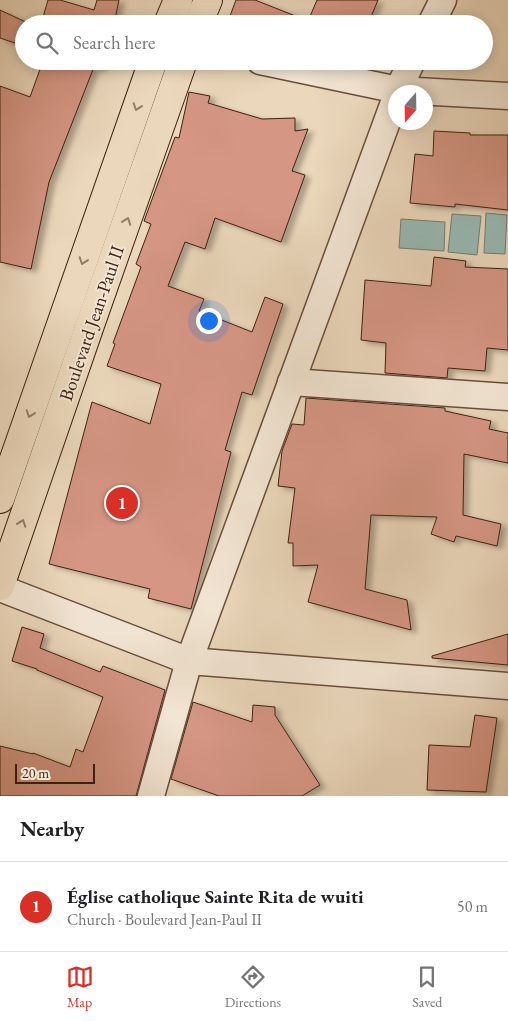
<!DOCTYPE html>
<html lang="en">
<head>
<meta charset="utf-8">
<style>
  :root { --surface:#fff; --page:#f6f6f6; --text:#202124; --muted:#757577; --line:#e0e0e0; --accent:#d93025 }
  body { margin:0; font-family:"EB Garamond",serif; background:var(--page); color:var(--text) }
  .compass { position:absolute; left:388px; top:85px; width:45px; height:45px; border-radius:50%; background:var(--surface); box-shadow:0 2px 12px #0003; rotate:200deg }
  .scale { position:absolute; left:15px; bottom:12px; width:80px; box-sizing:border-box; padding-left:5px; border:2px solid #3e2110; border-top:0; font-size:14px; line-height:18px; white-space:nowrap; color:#3e2110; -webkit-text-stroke:4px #f2e5d3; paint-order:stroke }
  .you { position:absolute; left:208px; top:320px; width:18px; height:18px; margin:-12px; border:4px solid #fff; border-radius:50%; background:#1a73e8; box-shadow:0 0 0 8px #1a73e833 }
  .badge { display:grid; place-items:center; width:32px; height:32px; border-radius:50%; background:var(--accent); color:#fff; font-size:16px; font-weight:700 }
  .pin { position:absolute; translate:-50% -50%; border:2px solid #fff; box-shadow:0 1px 5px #0006 }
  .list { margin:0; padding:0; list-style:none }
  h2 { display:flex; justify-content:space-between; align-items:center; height:65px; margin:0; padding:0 20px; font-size:21px }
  h2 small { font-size:16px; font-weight:400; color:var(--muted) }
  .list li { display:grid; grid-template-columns:32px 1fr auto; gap:15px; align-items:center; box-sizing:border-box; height:90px; padding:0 20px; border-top:1px solid var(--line) }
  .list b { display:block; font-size:19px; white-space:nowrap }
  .list p { margin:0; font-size:16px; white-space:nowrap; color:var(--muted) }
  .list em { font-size:16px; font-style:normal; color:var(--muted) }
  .icon { flex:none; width:28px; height:28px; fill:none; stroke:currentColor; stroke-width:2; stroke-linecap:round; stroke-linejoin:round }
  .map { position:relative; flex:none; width:508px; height:796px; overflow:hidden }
  .search { position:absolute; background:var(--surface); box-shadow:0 2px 12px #0003; left:15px; right:15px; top:15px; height:55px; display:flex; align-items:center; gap:12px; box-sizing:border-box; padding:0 18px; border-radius:28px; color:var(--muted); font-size:19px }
  .sheet { height:155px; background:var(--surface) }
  nav { display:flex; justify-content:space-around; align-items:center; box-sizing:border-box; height:70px; border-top:1px solid var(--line); background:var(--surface); font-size:14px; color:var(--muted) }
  nav a { display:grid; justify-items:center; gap:2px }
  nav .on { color:var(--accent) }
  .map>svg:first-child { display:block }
  .water { fill:#98b9b3; stroke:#747c72 }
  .building { fill:#d59684; stroke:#3e2110; filter:url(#shadow) }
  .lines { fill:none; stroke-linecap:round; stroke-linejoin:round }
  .minor-casing { stroke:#694e3b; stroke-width:29 }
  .major-casing { stroke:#3e2110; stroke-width:30 }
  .minor { stroke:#f2e5d3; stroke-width:26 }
  .major { stroke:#ebd7bb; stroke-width:28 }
  .oneway { stroke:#947c66 }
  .labels { text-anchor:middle; stroke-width:4; stroke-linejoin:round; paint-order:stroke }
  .street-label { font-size:19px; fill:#3e2110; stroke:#f2e5d3 }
</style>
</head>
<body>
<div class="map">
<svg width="508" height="796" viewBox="0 0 508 796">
  <defs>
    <filter id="shadow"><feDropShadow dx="5.5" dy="3" stdDeviation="2.5" flood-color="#0004"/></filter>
  </defs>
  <rect width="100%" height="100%" fill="#ebd7bb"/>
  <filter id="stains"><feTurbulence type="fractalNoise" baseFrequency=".004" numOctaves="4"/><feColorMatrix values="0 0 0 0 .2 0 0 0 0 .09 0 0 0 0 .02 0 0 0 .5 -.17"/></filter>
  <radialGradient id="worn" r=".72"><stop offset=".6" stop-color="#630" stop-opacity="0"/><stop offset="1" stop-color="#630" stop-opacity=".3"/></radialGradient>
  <!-- water -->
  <g class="water">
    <polygon points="486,213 507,215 505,254 484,253"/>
    <polygon points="452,214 481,216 477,255 448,252"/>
    <polygon points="401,219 445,222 444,251 399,248"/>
  </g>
  <!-- building -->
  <g class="building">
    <polygon points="48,0 60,0 94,10 97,0 119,0 114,24 41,24"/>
    <polygon points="236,0 255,0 308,21 317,0 378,0 368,24 227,24"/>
    <polygon points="0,10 30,24 24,24 24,46 0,38"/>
    <polygon points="43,61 102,61 100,69 94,67 49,182 31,269 0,262 0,86 30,97"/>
    <polygon points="189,92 210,96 208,103 262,119 295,118 295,131 308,129 292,171 305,175 281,242 215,218 205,249 185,242 168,286 204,299 199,311 252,332 265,297 283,304 252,395 242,392 225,450 231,452 191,609 148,598 150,589 49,564 92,402 150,424 161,384 107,366 115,344 113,343 141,267 136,264 151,224 144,221 175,137 179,138"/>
    <polygon points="434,131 470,133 470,135 508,135 508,210 455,204 455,207 410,203 415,154 433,156"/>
    <polygon points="434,257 466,261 465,267 508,269 508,350 487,348 485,371 448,368 447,378 385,373 386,343 361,340 365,280 431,286"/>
    <polygon points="306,398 445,408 445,411 491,421 489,429 508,433 508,463 464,454 463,515 501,524 497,546 456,536 454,542 431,534 437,517 371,515 365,589 407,600 411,630 308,602 318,565 293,566 293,543 288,543 295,488 278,486 282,451 292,424 304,425"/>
    <polygon points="22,627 44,634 40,648 100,672 103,666 165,690 136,796 0,796 0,746 33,754 33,753 70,767 76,749 83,752 103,697 37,670 37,669 12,661"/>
    <polygon points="508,634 508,665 432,658 432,656"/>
    <polygon points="193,702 252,722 253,705 275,707 275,715 320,785 302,796 219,796 171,779"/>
    <polygon points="475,715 497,718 486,792 427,790 429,745 470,747"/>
  </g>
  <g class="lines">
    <!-- minor casing -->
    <g class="minor-casing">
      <g id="minor">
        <polyline points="431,24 443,0"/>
        <polyline points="260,61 398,90 508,96"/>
        <polyline points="397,92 412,61"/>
        <polyline points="291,382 508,397"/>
        <polyline points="0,588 189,661 508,686"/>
        <polyline points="151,796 189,661 396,97"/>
      </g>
    </g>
    <!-- major casing -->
    <g class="major-casing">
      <g id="major">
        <polyline points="168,24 178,0"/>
        <polyline points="198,24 208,0"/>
        <polyline points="0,499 153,61"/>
        <polyline points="0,586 89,328 183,61"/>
      </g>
    </g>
    <!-- minor -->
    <use href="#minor" class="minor"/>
    <!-- major -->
    <use href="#major" class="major"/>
  </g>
  <!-- one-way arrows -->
  <defs><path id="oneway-chevron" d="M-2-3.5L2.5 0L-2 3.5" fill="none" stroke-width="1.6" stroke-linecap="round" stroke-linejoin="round" transform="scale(1.25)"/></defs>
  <g class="oneway">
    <use href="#oneway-chevron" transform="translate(137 107) rotate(109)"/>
    <use href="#oneway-chevron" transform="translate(127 221) rotate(-70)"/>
    <use href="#oneway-chevron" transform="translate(83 261) rotate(109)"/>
    <use href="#oneway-chevron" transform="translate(30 414) rotate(109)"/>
    <use href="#oneway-chevron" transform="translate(22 523) rotate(-71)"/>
  </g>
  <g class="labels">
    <!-- street labels -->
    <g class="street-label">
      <text transform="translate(91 323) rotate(-71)" y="7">Boulevard Jean-Paul II</text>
    </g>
  </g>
  <rect width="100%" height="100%" filter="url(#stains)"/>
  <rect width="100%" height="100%" fill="url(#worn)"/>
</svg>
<svg class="compass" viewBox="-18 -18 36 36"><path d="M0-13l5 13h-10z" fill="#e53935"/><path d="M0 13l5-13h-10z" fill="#757577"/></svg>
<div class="scale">20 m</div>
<div class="you"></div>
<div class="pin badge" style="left:122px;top:503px">1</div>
<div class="search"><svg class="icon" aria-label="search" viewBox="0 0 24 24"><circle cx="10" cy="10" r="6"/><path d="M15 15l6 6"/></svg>Search here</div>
</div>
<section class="sheet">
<h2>Nearby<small></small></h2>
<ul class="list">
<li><span class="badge">1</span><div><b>Église catholique Sainte Rita de wuiti</b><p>Church · Boulevard Jean-Paul II</p></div><em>50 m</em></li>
</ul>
</section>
<nav>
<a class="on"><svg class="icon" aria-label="map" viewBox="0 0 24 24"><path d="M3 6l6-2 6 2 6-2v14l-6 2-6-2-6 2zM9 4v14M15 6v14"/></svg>Map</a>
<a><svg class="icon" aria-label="directions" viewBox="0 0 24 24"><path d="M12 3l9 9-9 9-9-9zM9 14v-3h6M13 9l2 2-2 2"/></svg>Directions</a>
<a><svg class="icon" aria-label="saved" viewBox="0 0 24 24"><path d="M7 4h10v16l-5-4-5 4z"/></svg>Saved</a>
</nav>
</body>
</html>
